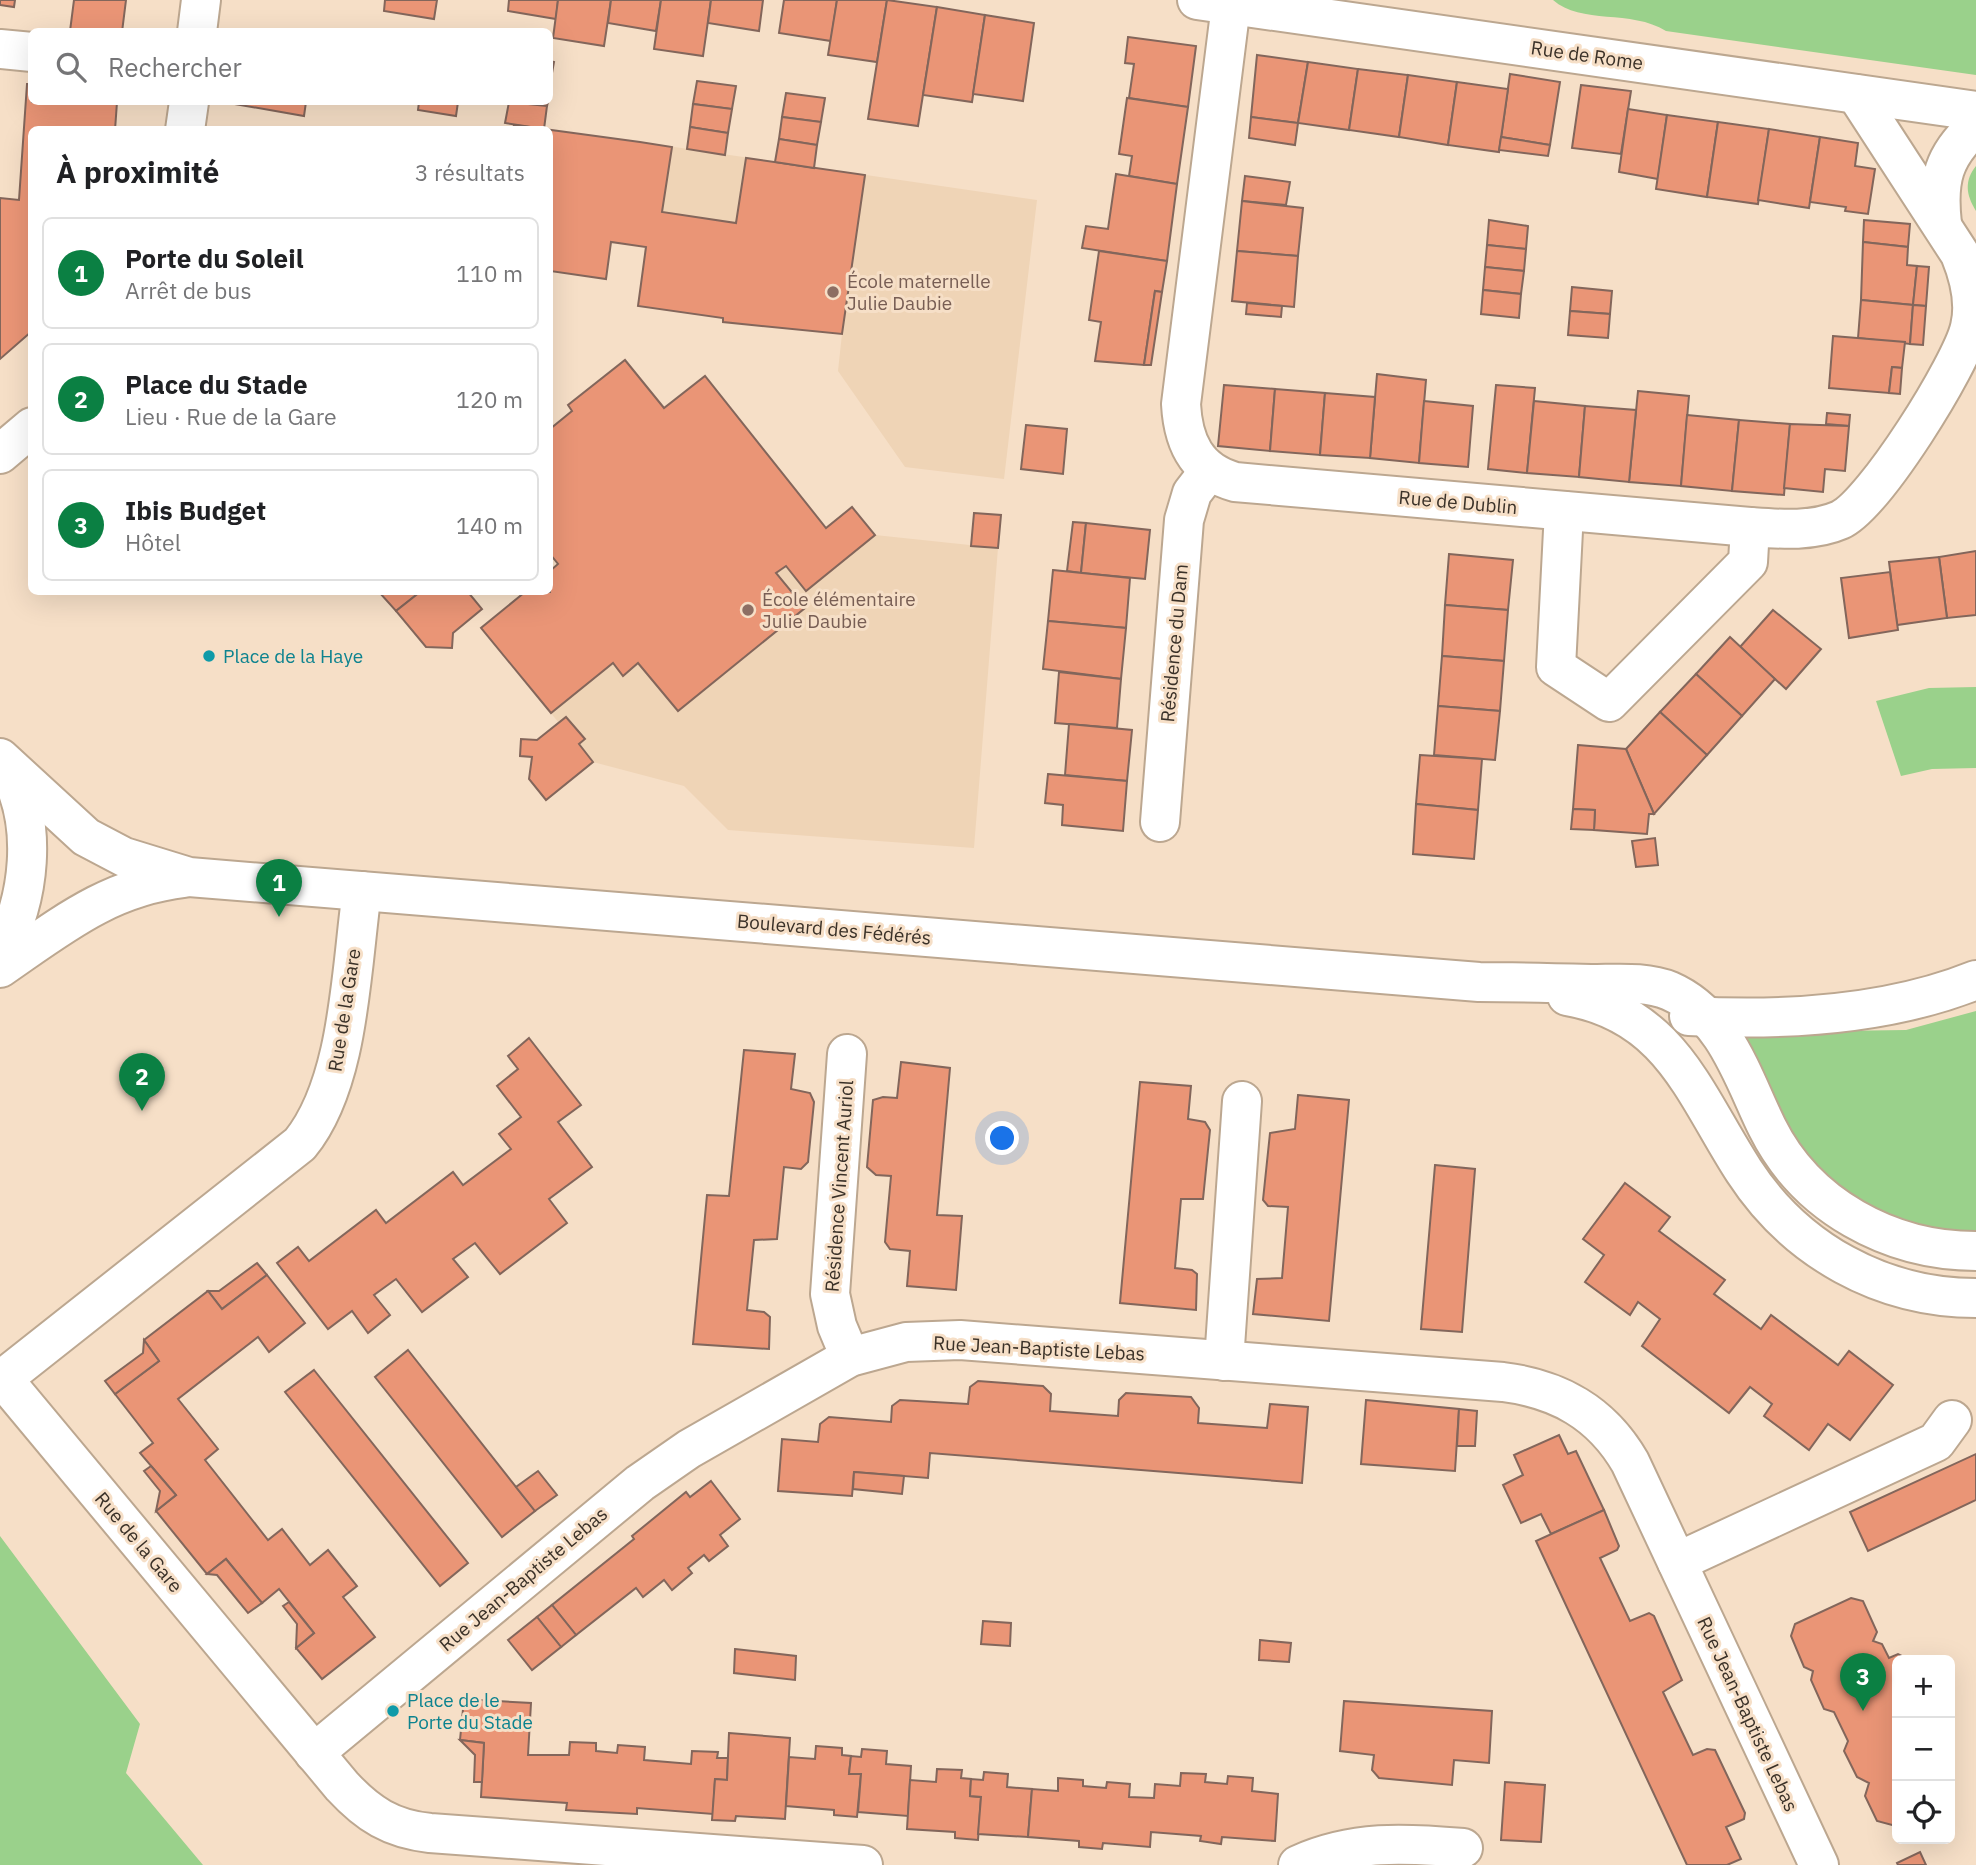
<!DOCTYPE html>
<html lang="fr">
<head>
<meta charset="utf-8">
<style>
  :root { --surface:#fff; --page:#f2f2f2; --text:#202124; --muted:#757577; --line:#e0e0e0; --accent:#0b8043 }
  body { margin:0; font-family:"IBM Plex Sans",sans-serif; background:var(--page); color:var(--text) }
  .controls { position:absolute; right:21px; bottom:21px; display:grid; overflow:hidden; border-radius:10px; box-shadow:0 7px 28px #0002 }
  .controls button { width:63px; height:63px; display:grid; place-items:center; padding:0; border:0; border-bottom:2px solid var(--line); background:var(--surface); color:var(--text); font:35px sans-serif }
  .you { position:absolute; left:1003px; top:1139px; width:24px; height:24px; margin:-18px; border:5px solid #fff; border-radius:50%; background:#1a73e8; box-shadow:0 0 0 10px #1a73e833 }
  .badge { display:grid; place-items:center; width:46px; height:46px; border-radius:50%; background:var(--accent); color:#fff; font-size:23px; font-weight:700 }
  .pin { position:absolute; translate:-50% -58px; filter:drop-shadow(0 2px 4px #0008) }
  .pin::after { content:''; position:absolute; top:37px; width:24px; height:21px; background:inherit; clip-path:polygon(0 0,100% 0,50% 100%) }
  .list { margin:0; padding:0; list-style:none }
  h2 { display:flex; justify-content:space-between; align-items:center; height:91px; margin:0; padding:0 28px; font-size:30px }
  h2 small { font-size:23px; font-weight:400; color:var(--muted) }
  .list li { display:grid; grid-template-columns:46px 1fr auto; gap:21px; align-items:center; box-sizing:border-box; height:112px; margin:0 14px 14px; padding:0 14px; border:2px solid var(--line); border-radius:10px }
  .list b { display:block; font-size:26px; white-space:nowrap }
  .list p { margin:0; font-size:23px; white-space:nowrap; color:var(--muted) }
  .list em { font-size:23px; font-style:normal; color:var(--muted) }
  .icon { flex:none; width:38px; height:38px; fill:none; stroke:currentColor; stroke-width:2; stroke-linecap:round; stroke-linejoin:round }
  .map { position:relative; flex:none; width:1976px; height:1865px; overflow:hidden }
  .search { position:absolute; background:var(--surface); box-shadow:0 7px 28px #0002; left:28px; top:28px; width:525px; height:77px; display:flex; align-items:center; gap:18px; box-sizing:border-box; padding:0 24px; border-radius:10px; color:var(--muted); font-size:26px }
  .panel { position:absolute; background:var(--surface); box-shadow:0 7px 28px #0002; left:28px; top:126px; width:525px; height:469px; border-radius:10px }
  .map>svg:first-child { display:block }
  .built { fill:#efd4b6 }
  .green { fill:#9ad18b }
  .building { fill:#ea9576; stroke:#83665b; stroke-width:2 }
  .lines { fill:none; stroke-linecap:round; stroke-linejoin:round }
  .minor-casing { stroke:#bca790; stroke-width:42 }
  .minor { stroke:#fff; stroke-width:38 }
  .education-dot { fill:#8d6e63; stroke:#f6dfc7; stroke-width:2.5 }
  .culture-dot { fill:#0f9aa8; stroke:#f6dfc7; stroke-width:2.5 }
  .labels { text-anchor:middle; stroke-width:6; stroke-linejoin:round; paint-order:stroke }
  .street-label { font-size:19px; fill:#3a3128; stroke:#f6dfc7 }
  .education-label { font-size:19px; fill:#785e54; stroke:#f6dfc7; text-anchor:start }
  .culture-label { font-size:19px; fill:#0d838f; stroke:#f6dfc7; text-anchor:start }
</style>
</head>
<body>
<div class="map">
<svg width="1976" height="1865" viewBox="0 0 1976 1865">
  <rect width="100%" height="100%" fill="#f6dfc7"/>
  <!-- built -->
  <g class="built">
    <polygon points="514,125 544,129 640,142 1037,200 1004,479 905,467 838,371 842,334 723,322 723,318 638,306 645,247 611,242 606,279 550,271 550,130 513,130"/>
    <polygon points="625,360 664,408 705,376 825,528 852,507 875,535 998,548 974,848 728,830 684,786 593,762 579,744 584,739 567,718 559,723 481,628 525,592 550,592 550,571 558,564 550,554 550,429 572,411 568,405"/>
  </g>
  <!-- green -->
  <g class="green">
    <path d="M 1553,0 L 1976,0 L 1976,75 L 1666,31 C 1631,9 1581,25 1553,0 Z"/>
    <path d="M 1976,166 L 1976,211 C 1966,195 1964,181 1976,166 Z"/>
    <polygon points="1976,687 1976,768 1932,769 1901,776 1876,701 1929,688"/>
    <polygon points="1976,1011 1976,1237 1954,1237 1867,1211 1790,1144 1745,1037 1754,1032 1906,1030"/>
    <polygon points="0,1536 140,1724 126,1773 203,1865 0,1865"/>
  </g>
  <!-- building -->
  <g class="building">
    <polygon points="0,0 15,0 14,7 0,5"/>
    <polygon points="74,0 126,0 122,32 70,31"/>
    <polygon points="385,0 437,0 434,19 384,11"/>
    <polygon points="509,0 558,0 556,19 508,11"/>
    <polygon points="558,0 611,0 604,46 553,38"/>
    <polygon points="611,0 661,0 656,31 608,23"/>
    <polygon points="661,0 711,0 703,56 654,49"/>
    <polygon points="711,0 763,0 759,31 708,23"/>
    <polygon points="784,0 837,0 831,41 779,33"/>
    <polygon points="837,0 887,0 877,62 828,55"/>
    <polygon points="887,0 937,7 918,126 868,119"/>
    <polygon points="937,7 985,15 972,102 923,95"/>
    <polygon points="985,15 1034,23 1023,101 973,94"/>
    <polygon points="1128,37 1196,46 1188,107 1129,98 1134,64 1125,63"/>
    <polygon points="1257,55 1308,62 1298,123 1251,117"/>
    <polygon points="550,61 554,62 550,84"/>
    <polygon points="1308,62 1358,69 1349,130 1298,123"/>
    <polygon points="1358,69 1408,75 1399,137 1349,130"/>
    <polygon points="1510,74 1560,82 1550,145 1501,137"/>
    <polygon points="1408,75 1457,82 1448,145 1399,137"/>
    <polygon points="697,81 736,86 732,109 693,104"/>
    <polygon points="1457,82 1508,89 1499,152 1448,145"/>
    <polygon points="27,84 32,84 32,102 117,102 115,130 32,130 32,331 0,359 0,198 19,200"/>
    <polygon points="1581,85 1631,91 1621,154 1572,148"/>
    <polygon points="786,93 825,98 821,122 782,117"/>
    <polygon points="1127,98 1188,107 1177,184 1129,176 1132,156 1119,154"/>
    <polygon points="223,102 306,102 304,116"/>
    <polygon points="419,102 458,102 456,116 418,110"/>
    <polygon points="509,102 548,102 547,106"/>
    <polygon points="509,102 547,106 544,129 505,123"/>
    <polygon points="693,104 732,109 728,133 690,127"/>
    <polygon points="1628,109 1667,115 1658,179 1619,172"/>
    <polygon points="1667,115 1718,122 1707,197 1656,189"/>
    <polygon points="782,117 821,122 817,145 779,139"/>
    <polygon points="1251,117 1298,123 1295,145 1249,138"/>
    <polygon points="1718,122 1769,129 1758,204 1707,197"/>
    <polygon points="514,125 544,129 640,142 672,147 662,212 736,223 746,158 865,175 842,334 723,322 723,318 638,306 646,247 611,242 606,279 550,271 550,130 513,130"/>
    <polygon points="690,127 728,133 725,155 687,149"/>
    <polygon points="1769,129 1820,137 1809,208 1758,200"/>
    <polygon points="1501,137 1550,145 1548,156 1499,150"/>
    <polygon points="1820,137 1858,143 1855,166 1875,169 1868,214 1845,211 1846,207 1810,202"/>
    <polygon points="779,139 817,145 814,168 775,162"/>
    <polygon points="1116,174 1177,184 1167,261 1082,248 1086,226 1108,229"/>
    <polygon points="1245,176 1290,182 1286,205 1242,201"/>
    <polygon points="1242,201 1303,208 1298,256 1237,251"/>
    <polygon points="1489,220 1528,226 1526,249 1487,245"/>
    <polygon points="1864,220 1910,224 1908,247 1863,242"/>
    <polygon points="1863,242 1908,247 1907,265 1917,266 1913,305 1861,300"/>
    <polygon points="1487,245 1526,249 1524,271 1485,267"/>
    <polygon points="1099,251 1167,261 1162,292 1155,291 1144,365 1095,361 1101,322 1089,320"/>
    <polygon points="1237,251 1298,256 1294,307 1232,301"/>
    <polygon points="1917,266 1929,267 1926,306 1913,305"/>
    <polygon points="1485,267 1524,271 1521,294 1483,290"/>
    <polygon points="1572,287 1612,291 1610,314 1570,311"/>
    <polygon points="1483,290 1521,294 1519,318 1481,314"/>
    <polygon points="1155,291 1162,292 1151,365 1144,365"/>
    <polygon points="1861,300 1913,305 1910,344 1858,338"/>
    <polygon points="1247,303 1282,306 1281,317 1246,314"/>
    <polygon points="1913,305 1926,306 1923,345 1910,344"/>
    <polygon points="1570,311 1610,314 1608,338 1568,335"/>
    <polygon points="1833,336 1905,342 1902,368 1892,367 1889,393 1829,388"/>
    <polygon points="625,360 664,408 705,376 826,528 852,507 875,535 806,591 786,566 776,573 805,608 678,711 638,663 623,676 613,663 551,713 481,628 525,592 550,592 550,571 558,564 550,554 550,429 572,411 568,405"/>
    <polygon points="1892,367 1902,368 1900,394 1889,393"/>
    <polygon points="1377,374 1426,380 1419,463 1370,458"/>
    <polygon points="1224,385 1275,389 1270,451 1218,446"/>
    <polygon points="1496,385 1535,388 1527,473 1488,469"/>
    <polygon points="1275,389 1325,393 1320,455 1270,451"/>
    <polygon points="1638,391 1689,396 1681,486 1629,482"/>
    <polygon points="1325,393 1375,397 1370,458 1320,455"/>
    <polygon points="1424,401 1473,406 1468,467 1419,463"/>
    <polygon points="1534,401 1585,406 1579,477 1527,473"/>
    <polygon points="1585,406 1636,410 1629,482 1579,477"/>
    <polygon points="1827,413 1850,415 1849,426 1826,424"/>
    <polygon points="1687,415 1739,420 1732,491 1681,486"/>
    <polygon points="1739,420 1790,424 1784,495 1732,491"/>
    <polygon points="1790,424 1849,426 1845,471 1825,469 1823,492 1784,488"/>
    <polygon points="1026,425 1067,429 1063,474 1021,469"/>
    <polygon points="974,513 1001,515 998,548 971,546"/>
    <polygon points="1073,522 1086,523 1081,573 1067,571"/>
    <polygon points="1086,523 1150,530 1145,579 1081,573"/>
    <polygon points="1976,551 1976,615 1947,618 1939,557"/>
    <polygon points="1449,554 1513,560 1508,610 1445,605"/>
    <polygon points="1939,557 1947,618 1897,625 1889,562"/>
    <polygon points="1053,570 1130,578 1126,628 1048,621"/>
    <polygon points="1890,572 1898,630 1849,638 1841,578"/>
    <polygon points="379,592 420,592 396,611"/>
    <polygon points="420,592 468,592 482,609 453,633 452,648 426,647 396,611"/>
    <polygon points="1445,605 1508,610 1504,661 1442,656"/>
    <polygon points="1773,610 1821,649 1786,689 1740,647"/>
    <polygon points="1048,621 1126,628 1121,679 1043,669"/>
    <polygon points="1730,637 1775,679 1742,716 1696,674"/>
    <polygon points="1442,656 1504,661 1500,711 1438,706"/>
    <polygon points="1059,672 1121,679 1117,728 1055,723"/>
    <polygon points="1696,674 1742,716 1707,755 1660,712"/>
    <polygon points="1438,706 1500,711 1495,760 1434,755"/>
    <polygon points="1660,712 1707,755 1654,814 1626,749"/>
    <polygon points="566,717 585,739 579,744 593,762 546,800 529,779 532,757 520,756 521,739 537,740"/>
    <polygon points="1069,724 1132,730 1127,781 1065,775"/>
    <polygon points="1578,745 1626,749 1654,814 1649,814 1647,834 1594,830 1595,810 1573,809"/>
    <polygon points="1420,755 1482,759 1478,810 1416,804"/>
    <polygon points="1048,774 1127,781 1123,831 1062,825 1063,805 1045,803"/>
    <polygon points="1416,804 1478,810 1474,859 1413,854"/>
    <polygon points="1573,809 1595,810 1594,830 1571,829"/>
    <polygon points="1655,838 1658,865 1636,867 1632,841"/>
    <polygon points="529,1038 581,1105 558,1122 592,1167 549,1199 567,1223 500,1274 475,1243 453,1259 468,1277 422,1312 396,1279 374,1295 390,1315 368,1333 352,1311 328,1329 277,1263 298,1247 309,1261 376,1210 386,1223 453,1172 463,1185 511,1149 499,1134 521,1117 497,1086 518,1069 508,1056"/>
    <polygon points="744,1050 795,1054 791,1089 810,1093 814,1102 808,1162 801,1169 784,1167 777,1239 754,1240 747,1310 764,1312 770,1317 769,1349 693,1344 707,1195 729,1196"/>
    <polygon points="901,1062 950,1068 937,1215 962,1216 956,1290 907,1286 910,1251 890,1249 885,1242 891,1176 876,1175 867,1167 873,1100 883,1097 897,1098"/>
    <polygon points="1140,1082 1191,1086 1188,1119 1205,1122 1210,1130 1203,1199 1181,1199 1175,1268 1192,1270 1197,1274 1196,1310 1120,1303"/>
    <polygon points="1298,1095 1349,1100 1329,1321 1253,1314 1257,1279 1282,1278 1288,1207 1268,1206 1263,1200 1270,1133 1295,1129"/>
    <polygon points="1435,1165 1475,1169 1462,1332 1421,1329"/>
    <polygon points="1625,1183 1670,1217 1659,1231 1725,1280 1714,1294 1761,1329 1771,1315 1838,1365 1849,1351 1893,1385 1850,1440 1828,1424 1809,1450 1764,1416 1772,1404 1750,1387 1729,1413 1642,1346 1660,1319 1638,1302 1630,1315 1585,1282 1604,1255 1583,1239"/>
    <polygon points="257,1263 267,1275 222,1309 208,1291 219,1291"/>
    <polygon points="267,1275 305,1323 269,1352 258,1337 178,1399 218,1449 205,1460 268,1540 282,1529 310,1565 328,1550 357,1586 343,1597 375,1637 322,1679 296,1648 314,1633 279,1589 262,1603 226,1559 207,1574 156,1511 176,1495 140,1453 153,1443 115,1394 159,1361 144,1340 208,1291 222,1309"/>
    <polygon points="144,1340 159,1361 115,1394 105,1381 143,1353"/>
    <polygon points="408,1350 535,1511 502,1537 375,1377"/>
    <polygon points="314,1370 468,1563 440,1586 285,1392"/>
    <polygon points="978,1381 1043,1386 1051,1394 1050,1411 1118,1416 1119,1400 1126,1393 1191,1397 1199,1408 1198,1423 1267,1428 1270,1404 1308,1407 1302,1483 930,1453 928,1478 854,1472 852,1496 778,1491 782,1439 818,1442 820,1424 829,1417 891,1422 892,1406 900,1400 968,1404 970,1387"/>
    <polygon points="1366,1400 1459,1409 1455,1471 1361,1464"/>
    <polygon points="1459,1409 1477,1411 1475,1446 1457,1446"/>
    <polygon points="1559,1435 1568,1454 1576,1451 1604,1510 1551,1534 1541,1514 1521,1523 1503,1485 1523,1475 1514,1455"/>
    <polygon points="1976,1454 1976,1500 1868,1551 1850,1512"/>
    <polygon points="151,1466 176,1495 156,1511 160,1491 144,1471"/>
    <polygon points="538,1471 557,1495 535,1511 516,1487"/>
    <polygon points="854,1472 904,1476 902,1494 853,1489"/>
    <polygon points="711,1481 740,1519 720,1535 728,1546 709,1561 704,1555 688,1568 692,1573 672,1590 664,1580 643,1597 636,1588 576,1635 552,1605 634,1539 632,1536 686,1492 690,1497"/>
    <polygon points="1604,1510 1619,1546 1617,1550 1600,1558 1630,1621 1649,1613 1654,1616 1682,1680 1663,1692 1693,1755 1707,1749 1715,1750 1745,1813 1744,1819 1726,1827 1741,1859 1727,1865 1687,1865 1536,1541"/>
    <polygon points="226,1559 262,1603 248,1613 217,1575 207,1574"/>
    <polygon points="1851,1598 1863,1601 1877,1632 1873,1641 1882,1644 1889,1658 1898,1654 1910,1660 1897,1660 1897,1823 1892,1825 1877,1821 1865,1796 1869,1783 1857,1777 1844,1751 1848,1741 1834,1712 1824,1709 1811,1680 1813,1671 1804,1667 1791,1636 1795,1624"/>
    <polygon points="289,1602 314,1633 296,1648 297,1624 283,1606"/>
    <polygon points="552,1605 576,1635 561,1647 537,1617"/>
    <polygon points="537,1617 561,1647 532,1670 508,1640"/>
    <polygon points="983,1621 1011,1623 1010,1646 981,1644"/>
    <polygon points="1260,1640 1291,1643 1289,1662 1259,1660"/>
    <polygon points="735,1649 796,1656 795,1680 734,1673"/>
    <polygon points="464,1699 531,1703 528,1755 569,1755 570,1742 596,1743 596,1751 617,1753 618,1745 645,1747 644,1760 691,1764 692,1751 718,1752 717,1758 728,1758 727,1780 715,1779 713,1814 637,1808 637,1814 566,1810 567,1803 481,1797 484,1743 460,1740"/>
    <polygon points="1344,1701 1492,1711 1489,1763 1454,1760 1452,1785 1379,1778 1372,1770 1374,1755 1340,1751"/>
    <polygon points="729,1733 790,1738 785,1819 736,1816 735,1821 712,1820 715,1779 727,1780"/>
    <polygon points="460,1740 484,1743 482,1782 474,1782 475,1755"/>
    <polygon points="816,1746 842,1748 842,1755 851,1756 849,1774 861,1774 857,1817 834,1815 834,1810 786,1806 789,1757 815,1759"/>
    <polygon points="862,1749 887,1751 886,1764 911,1766 908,1816 858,1812 861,1774 849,1774 851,1756 861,1757"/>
    <polygon points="937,1769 962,1770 961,1778 971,1779 970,1796 981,1797 978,1840 955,1838 955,1832 907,1829 910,1780 936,1782"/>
    <polygon points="984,1772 1008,1774 1007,1787 1032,1789 1028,1837 978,1834 981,1797 970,1796 971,1779 983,1780"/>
    <polygon points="1181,1773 1206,1774 1205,1782 1227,1784 1228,1776 1253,1778 1252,1791 1278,1794 1275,1841 1222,1837 1221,1844 1200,1841 1201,1836 1151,1832 1150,1847 1103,1843 1102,1849 1079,1847 1079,1841 1028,1837 1032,1789 1058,1791 1058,1778 1083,1780 1083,1786 1106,1788 1107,1782 1130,1784 1129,1797 1154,1798 1155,1784 1180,1786"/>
    <polygon points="1505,1782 1545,1785 1541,1842 1501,1840"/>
    <polygon points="1920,1852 1926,1865 1898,1865 1897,1863"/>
  </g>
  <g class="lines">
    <!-- minor casing -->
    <g class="minor-casing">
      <g id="minor">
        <polyline points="1197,0 1976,111"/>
        <path d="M 1231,5 L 1181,404 C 1183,442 1196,471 1235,482 L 1750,527 C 1779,529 1813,532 1840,520 C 1874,505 1962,364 1970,327 C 1976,302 1969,276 1960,254 L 1856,94"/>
        <polyline points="197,32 201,0"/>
        <polyline points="0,49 32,52"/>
        <polyline points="185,130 189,102"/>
        <path d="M 1942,224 C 1937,180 1943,156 1976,126"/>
        <polyline points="0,454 32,427"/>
        <polyline points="1564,511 1556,667 1609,702 1748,562 1750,527"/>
        <path d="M 0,758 L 86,837 L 124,857 L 189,877 L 1479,982 C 1516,982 1554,983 1591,984 C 1617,984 1646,981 1670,991 C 1725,1015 1743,1078 1767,1127 C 1806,1206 1890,1251 1976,1251"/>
        <polyline points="1160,822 1184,520 1192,493 1209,471"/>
        <path d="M 0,954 C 30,900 39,824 7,768"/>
        <path d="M 0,968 C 61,926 108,887 184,878"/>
        <path d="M 1567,996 C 1671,1014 1694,1094 1744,1171 C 1796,1251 1882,1298 1976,1298"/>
        <path d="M 1689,1016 C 1782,1021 1889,1015 1976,980"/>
        <polyline points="847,1054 830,1294 837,1326 850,1357"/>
        <polyline points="1224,1361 1242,1101"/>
        <path d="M 3,1379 L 342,1786 C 368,1814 391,1829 430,1833 L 863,1865"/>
        <path d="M 0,1381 L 300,1144 C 350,1083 351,968 362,891"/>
        <polyline points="1677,1562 1936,1442 1952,1420"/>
        <path d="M 314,1753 L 640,1483 L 689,1449 L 850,1357 L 906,1342 L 960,1340 L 1503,1382 C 1558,1389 1601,1412 1630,1462 L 1819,1865"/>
        <path d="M 1298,1865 C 1353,1840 1405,1843 1463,1848"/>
      </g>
    </g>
    <!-- minor -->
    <use href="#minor" class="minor"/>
  </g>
  <!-- markers -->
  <g class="education-dot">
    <circle cx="833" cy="292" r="7"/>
    <circle cx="748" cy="610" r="7"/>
  </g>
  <g class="culture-dot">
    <circle cx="209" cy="656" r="7"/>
    <circle cx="393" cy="1711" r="7"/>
  </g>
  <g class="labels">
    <!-- street labels -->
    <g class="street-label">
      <text transform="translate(1587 55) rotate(8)" y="7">Rue de Rome</text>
      <text transform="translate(1458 502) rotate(5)" y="7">Rue de Dublin</text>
      <text transform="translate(1174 643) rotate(-85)" y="7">Résidence du Dam</text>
      <text transform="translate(834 929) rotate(5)" y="7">Boulevard des Fédérés</text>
      <text transform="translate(344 1010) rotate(-81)" y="7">Rue de la Gare</text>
      <text transform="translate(839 1186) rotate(-86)" y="7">Résidence Vincent Auriol</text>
      <text transform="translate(1039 1348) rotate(3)" y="7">Rue Jean-Baptiste Lebas</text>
      <text transform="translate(139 1542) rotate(50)" y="7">Rue de la Gare</text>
      <text transform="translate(523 1579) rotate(-40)" y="7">Rue Jean-Baptiste Lebas</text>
      <text transform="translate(1748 1714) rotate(65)" y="7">Rue Jean-Baptiste Lebas</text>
    </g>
    <!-- education labels -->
    <g class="education-label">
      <text x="847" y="288">École maternelle<tspan x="847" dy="22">Julie Daubie</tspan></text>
      <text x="762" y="606">École élémentaire<tspan x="762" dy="22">Julie Daubie</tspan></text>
    </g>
    <!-- culture labels -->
    <g class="culture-label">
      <text x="223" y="663">Place de la Haye</text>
      <text x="407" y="1707">Place de le<tspan x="407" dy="22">Porte du Stade</tspan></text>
    </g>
  </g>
</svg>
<div class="controls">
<button>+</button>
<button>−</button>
<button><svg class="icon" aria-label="locate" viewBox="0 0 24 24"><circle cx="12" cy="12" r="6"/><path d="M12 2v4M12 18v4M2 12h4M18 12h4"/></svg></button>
</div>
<div class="you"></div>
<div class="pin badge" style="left:279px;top:917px">1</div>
<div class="pin badge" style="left:142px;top:1111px">2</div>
<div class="pin badge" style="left:1863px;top:1711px">3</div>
<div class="search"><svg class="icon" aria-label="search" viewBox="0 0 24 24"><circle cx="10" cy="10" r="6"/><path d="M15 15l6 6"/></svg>Rechercher</div>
<section class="panel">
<h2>À proximité<small>3 résultats</small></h2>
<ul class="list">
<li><span class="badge">1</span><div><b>Porte du Soleil</b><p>Arrêt de bus</p></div><em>110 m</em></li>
<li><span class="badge">2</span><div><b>Place du Stade</b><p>Lieu · Rue de la Gare</p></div><em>120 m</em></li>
<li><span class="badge">3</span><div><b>Ibis Budget</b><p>Hôtel</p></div><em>140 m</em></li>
</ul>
</section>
</div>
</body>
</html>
